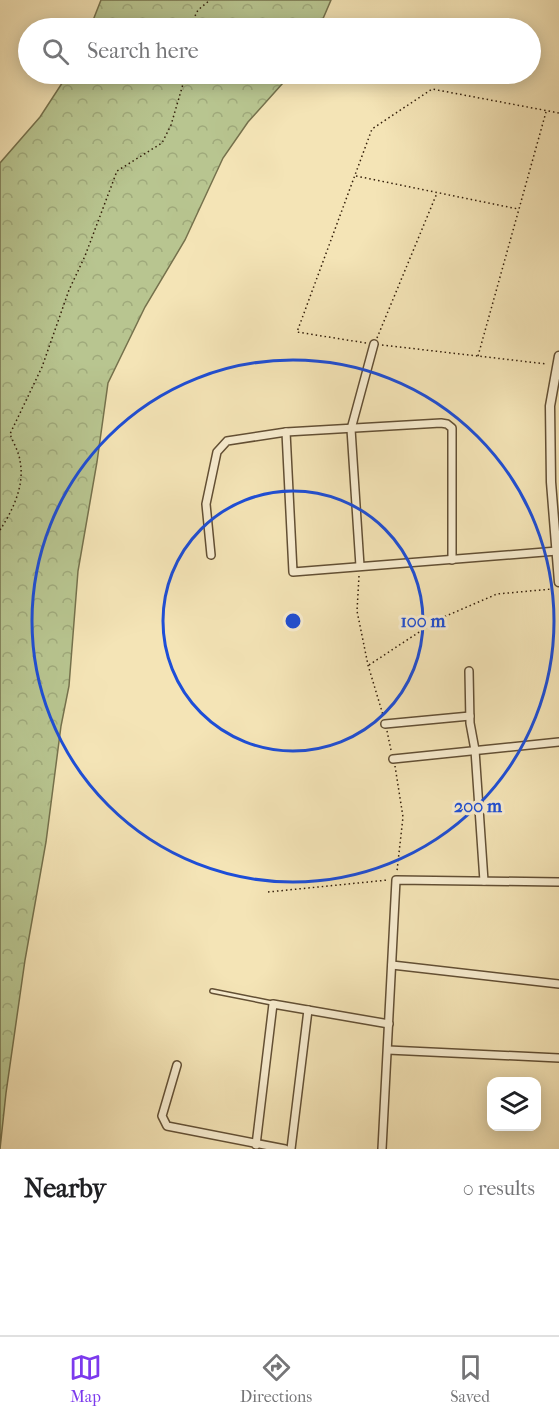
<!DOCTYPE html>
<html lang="en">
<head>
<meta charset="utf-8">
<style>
  :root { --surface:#fff; --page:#f2f2f2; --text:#202124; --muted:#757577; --line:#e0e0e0; --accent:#7c3aed }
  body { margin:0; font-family:"IM FELL French Canon",serif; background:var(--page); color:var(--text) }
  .controls { position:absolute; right:18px; bottom:18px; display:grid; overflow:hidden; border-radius:12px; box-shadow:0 3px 15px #0003 }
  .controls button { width:54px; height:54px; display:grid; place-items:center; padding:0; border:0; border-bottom:2px solid var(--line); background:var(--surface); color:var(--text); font:30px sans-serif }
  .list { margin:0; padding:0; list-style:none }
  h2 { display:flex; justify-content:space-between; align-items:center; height:78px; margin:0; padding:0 24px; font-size:26px }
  h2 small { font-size:20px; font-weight:400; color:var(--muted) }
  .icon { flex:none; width:33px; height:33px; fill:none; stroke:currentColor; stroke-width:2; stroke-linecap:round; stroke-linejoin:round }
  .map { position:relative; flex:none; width:559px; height:1149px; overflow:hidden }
  .search { position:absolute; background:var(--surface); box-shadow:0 3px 15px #0003; left:18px; right:18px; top:18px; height:66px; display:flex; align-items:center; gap:15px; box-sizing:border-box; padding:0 21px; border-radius:33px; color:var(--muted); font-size:22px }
  .sheet { height:186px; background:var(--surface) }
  nav { display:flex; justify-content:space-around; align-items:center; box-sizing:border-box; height:84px; border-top:2px solid var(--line); background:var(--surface); font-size:16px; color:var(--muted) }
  nav a { display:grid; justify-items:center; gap:3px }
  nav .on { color:var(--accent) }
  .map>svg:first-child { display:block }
  .forest { fill:url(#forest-crowns); stroke:#75714c; stroke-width:1.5 }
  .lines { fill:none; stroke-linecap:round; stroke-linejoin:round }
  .service-casing { stroke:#624f34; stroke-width:6 }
  .minor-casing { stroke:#624f34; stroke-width:10 }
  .tertiary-casing { stroke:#624f34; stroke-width:11 }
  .path { stroke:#321d09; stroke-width:1.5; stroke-dasharray:1.5 3; stroke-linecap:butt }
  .service { stroke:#f8edd0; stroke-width:3 }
  .minor { stroke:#f8edd0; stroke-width:7 }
  .tertiary { stroke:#f8edd0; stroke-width:8 }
  .ring { fill:none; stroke:#1d4ed8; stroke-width:3 }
  .centre { fill:#1d4ed8; stroke:#f8edd0; stroke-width:3 }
  .ring-label { font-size:18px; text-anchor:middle; font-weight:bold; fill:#1d4ed8; stroke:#f8edd0; stroke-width:6; stroke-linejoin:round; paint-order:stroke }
</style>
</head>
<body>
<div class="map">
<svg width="559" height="1149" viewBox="0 0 559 1149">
  <defs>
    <pattern id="forest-crowns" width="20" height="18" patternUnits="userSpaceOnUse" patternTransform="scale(1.5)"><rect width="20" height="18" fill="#b8c590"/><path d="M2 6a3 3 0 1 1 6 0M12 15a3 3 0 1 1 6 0" fill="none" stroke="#9fa97b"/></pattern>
  </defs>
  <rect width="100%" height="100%" fill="#f4e4b6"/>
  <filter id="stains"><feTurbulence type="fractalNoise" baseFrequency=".00333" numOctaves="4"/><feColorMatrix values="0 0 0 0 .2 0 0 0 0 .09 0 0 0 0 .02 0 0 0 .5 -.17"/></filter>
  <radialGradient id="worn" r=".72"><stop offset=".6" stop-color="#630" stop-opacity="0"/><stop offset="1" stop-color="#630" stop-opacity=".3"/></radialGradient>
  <!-- forest -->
  <g class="forest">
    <polygon points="101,0 331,0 319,28 90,28"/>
    <polygon points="68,74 291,74 248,122 223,158 185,240 145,307 108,383 97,462 78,571 69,686 61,726 46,842 25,960 6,1093 0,1149 0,163 40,117"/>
  </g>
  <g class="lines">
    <!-- service casing -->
    <g class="service-casing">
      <polyline id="service" points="212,991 272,1003"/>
    </g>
    <!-- minor casing -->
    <g class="minor-casing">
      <g id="minor">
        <polyline points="286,432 293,572 557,551"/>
        <polyline points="211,555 206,504 217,452 227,441 286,432 441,423 447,424 452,428 452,560"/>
        <polyline points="360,566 351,429 374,344"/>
        <polyline points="469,671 470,723 475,750 484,881"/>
        <polyline points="385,724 470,716"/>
        <polyline points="393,759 559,742"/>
        <polyline points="392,965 559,984"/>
        <polyline points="388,1050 559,1058"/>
        <polyline points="177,1065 162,1116 167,1126 285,1149"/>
        <polyline points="256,1145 273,1004 389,1024"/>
        <polyline points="291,1149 308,1010"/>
        <polyline points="382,1149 396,880 559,882"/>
      </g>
    </g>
    <!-- tertiary casing -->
    <g class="tertiary-casing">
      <polyline id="tertiary" points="559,356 550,406 551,482 559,582"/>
    </g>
    <!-- path -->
    <g class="path">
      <polyline points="189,28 198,10 210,0"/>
      <polyline points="356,176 518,209"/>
      <polyline points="377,338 437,193"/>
      <polyline points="366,343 297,332 372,129 432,89 559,113"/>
      <polyline points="382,345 547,364"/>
      <polyline points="478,356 546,112"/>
      <path d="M 0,530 C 13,510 25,485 20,461 C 19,452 13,442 10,434 L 42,367 L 69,290 L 85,256 L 117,171 L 162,143 L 171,125 L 186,74"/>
      <polyline points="359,576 357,611 368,665 383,715"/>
      <polyline points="369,665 439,619 497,594 552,589"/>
      <polyline points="387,731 391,750"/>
      <polyline points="395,766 403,817 397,871"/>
      <polyline points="268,892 388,880"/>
    </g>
    <!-- service -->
    <use href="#service" class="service"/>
    <!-- minor -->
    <use href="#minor" class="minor"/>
    <!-- tertiary -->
    <use href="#tertiary" class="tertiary"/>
  </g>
  <!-- distance rings -->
  <g class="ring">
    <circle cx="293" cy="621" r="130"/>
    <circle cx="293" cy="621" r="261"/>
  </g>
  <circle cx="293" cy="621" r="9" class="centre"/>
  <g class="ring-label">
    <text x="423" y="627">100 m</text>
    <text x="478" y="812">200 m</text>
  </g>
  <rect width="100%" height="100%" filter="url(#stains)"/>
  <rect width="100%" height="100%" fill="url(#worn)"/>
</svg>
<div class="controls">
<button><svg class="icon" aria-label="layers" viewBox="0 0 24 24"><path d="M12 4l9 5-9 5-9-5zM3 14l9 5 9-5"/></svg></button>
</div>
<div class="search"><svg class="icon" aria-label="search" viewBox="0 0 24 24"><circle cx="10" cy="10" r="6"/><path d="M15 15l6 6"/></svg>Search here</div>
</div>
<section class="sheet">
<h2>Nearby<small>0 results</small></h2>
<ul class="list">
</ul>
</section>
<nav>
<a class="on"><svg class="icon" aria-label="map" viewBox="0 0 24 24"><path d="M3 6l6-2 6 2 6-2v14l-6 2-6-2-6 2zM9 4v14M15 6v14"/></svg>Map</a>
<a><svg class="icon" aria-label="directions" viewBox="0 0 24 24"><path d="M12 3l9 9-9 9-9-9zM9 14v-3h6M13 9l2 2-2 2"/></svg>Directions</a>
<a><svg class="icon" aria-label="saved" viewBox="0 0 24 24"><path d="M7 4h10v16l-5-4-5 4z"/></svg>Saved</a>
</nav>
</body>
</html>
